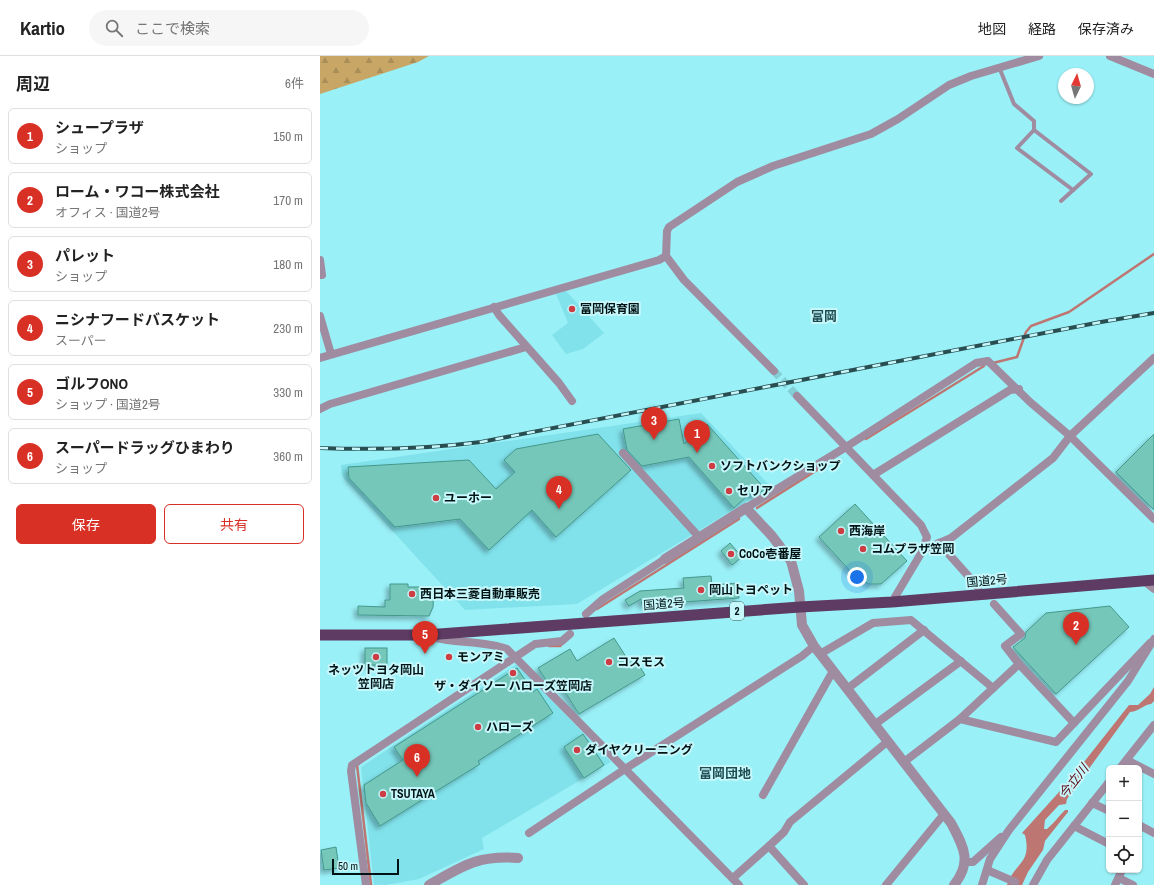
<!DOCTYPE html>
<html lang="ja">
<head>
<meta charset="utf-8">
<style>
  :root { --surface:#fff; --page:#f6f6f6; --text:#222; --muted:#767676; --line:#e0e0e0; --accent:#d93025 }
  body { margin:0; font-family:"Archivo Narrow","Noto Sans JP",sans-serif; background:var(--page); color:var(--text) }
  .controls { position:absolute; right:12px; bottom:12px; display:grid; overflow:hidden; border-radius:6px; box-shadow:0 1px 3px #0004 }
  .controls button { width:36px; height:36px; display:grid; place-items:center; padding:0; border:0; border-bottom:1px solid var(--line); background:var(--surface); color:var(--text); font:20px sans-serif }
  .compass { position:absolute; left:738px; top:12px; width:36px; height:36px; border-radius:50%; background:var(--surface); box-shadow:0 1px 3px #0004; rotate:5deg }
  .scale { position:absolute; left:12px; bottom:10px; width:67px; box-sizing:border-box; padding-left:4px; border:2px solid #001214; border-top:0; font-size:11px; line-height:14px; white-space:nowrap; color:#001214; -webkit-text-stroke:3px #c6f7fb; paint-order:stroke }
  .you { position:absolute; left:537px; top:521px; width:14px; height:14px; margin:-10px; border:3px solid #fff; border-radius:50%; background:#1a73e8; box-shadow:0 0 0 6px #1a73e833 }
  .badge { display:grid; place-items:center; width:26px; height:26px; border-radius:50%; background:var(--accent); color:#fff; font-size:13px; font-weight:700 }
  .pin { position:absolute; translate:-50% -33px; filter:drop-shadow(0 1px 2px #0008) }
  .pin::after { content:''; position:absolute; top:21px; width:14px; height:12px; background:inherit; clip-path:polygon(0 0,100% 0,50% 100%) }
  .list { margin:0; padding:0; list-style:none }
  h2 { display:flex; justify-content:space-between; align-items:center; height:52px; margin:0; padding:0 16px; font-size:17px }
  h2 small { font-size:13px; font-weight:400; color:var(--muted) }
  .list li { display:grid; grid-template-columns:26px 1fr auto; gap:12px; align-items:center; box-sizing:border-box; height:56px; margin:0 8px 8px; padding:0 8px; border:1px solid var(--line); border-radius:6px }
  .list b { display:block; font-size:15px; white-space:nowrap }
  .list p { margin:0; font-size:13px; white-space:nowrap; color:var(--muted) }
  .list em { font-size:13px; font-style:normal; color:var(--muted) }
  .actions { display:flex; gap:8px; padding:12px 16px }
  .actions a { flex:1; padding:9px 0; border:1px solid var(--accent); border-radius:6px; text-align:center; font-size:14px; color:var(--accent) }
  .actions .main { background:var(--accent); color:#fff }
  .icon { flex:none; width:22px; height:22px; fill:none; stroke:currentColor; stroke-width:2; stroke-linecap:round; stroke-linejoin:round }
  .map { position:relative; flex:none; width:834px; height:829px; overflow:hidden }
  header { display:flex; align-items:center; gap:24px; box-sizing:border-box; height:56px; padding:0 20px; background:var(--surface); border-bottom:1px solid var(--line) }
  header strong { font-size:19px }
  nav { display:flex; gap:22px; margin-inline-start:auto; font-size:14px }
  .search { width:280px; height:36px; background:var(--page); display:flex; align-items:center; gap:10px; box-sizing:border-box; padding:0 14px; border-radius:22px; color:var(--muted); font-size:15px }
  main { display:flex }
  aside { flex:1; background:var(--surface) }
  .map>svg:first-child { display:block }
  .built { fill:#81e2eb }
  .forest { fill:url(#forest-firs) }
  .water { fill:#be7672 }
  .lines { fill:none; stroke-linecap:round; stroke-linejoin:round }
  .stream { stroke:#be7672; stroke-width:2.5 }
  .building { fill:#74c7b9; stroke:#44988c; filter:url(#shadow) }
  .minor-tunnel { stroke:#83cfd5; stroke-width:8; stroke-dasharray:8 4; stroke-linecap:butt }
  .service { stroke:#9f8ca1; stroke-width:4 }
  .minor { stroke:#9f8ca1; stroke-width:8 }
  .tertiary { stroke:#9f8ca1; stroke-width:10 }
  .trunk { stroke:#5e3b62; stroke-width:11 }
  .rail-casing { stroke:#294e51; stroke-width:4 }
  .rail { stroke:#c6f7fb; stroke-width:2.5; stroke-dasharray:8; stroke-linecap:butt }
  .poi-dot { fill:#cd3e44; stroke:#c6f7fb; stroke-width:1.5 }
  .labels { text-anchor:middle; stroke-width:4; stroke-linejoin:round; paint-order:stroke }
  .shield { fill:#c6f7fb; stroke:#3b5759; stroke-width:1 }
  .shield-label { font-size:11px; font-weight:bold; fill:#001214 }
  .poi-label { font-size:12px; font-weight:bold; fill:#001214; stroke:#c6f7fb; text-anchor:start }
  .street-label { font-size:12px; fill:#001214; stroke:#c6f7fb }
  .neighbourhood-label { font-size:13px; font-weight:bold; fill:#1d4b4f; stroke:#c6f7fb }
  .water-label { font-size:13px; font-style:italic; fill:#5c000d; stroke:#c6f7fb }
</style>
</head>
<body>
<header>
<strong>Kartio</strong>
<div class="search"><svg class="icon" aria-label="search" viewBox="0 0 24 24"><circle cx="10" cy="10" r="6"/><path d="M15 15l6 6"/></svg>ここで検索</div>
<nav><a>地図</a><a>経路</a><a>保存済み</a></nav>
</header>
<main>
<aside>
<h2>周辺<small>6件</small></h2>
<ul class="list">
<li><span class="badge">1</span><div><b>シュープラザ</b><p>ショップ</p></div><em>150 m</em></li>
<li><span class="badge">2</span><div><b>ローム・ワコー株式会社</b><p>オフィス · 国道2号</p></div><em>170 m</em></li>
<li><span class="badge">3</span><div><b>パレット</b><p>ショップ</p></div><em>180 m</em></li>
<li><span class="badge">4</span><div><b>ニシナフードバスケット</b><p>スーパー</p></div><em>230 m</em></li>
<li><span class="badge">5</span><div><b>ゴルフONO</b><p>ショップ · 国道2号</p></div><em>330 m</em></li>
<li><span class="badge">6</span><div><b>スーパードラッグひまわり</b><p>ショップ</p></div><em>360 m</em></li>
</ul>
<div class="actions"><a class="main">保存</a><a>共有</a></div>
</aside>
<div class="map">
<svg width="834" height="829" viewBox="0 0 834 829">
  <defs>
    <pattern id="forest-firs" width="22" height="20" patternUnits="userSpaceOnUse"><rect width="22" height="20" fill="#c8a666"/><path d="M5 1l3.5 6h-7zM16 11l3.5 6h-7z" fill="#aa8e58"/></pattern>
    <filter id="shadow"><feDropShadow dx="-3.5" dy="3.5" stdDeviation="2" flood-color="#0004"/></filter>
  </defs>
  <rect width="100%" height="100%" fill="#9af0f7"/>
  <!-- built -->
  <g class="built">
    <polygon points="246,235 284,277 263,293 246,298 232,279 248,267 236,238"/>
    <polygon points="381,357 451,431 257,548 145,554 22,420 21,409"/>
    <polygon points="197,608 291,706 162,782 164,793 99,823 66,829 54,829 41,711"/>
  </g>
  <!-- forest -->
  <polygon class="forest" points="0,0 109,0 98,6 0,38"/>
  <!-- water -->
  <path class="water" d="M 834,631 L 834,645 L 831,648 C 823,649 820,655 810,656 L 747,743 L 746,748 L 739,749 L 725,764 L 724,773 L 727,773 C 734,767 738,761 745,754 L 748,754 L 748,756 L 725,785 L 723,794 L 708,816 L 702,829 L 687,829 C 695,806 712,808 705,779 L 702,777 L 749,725 L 809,649 L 818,649 L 830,638 Z"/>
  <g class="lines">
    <!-- stream -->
    <g class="stream">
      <polyline points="673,307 697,301 706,276 711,270 749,256 834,198"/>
      <polyline points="546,383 664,310"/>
      <polyline points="437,452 513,404"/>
      <polyline points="277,553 419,463"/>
      <polyline points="229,590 240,590 243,587"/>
      <polyline points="39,708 37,709 51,829"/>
    </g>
  </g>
  <!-- building -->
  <g class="building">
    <polygon points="359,363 364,388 387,368 445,433 434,441 430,437 414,452 369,401 322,410 307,394 303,373"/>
    <polygon points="278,378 311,414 236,481 212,454 169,494 140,463 75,471 29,422 28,411 149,404 176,433 195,416 184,404 196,393"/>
    <polygon points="834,378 834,454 796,416"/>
    <polygon points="535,448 587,505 561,528 548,528 534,514 531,516 499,481"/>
    <polygon points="410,487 422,501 412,509 401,495"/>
    <polygon points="391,520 392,529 418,527 419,542 322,549 321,543 309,550 305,544 320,535 364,532 363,522"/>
    <polygon points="70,528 88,528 88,531 114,531 113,551 109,560 38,559 38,550 65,551 65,544 70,544"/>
    <polygon points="790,550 809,571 736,638 693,591 705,582 706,576 726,557"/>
    <polygon points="294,582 308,604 314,601 325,619 259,658 238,625 228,627 218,612 250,593 257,605"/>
    <rect x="45" y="592" width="22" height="17"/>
    <polygon points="197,612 213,636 217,633 233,657 158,705 160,708 60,770 46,747 44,729 83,704 74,691"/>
    <polygon points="263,678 284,709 264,722 244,691"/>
    <polygon points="16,791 19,812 4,814 1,794"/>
  </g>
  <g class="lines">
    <!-- minor-tunnel -->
    <polyline class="minor-tunnel" points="454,315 477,340"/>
    <!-- service -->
    <g class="service">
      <polyline points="679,11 694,48 714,65 714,74 771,118 741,145"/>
      <polyline points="714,74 697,92 753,134"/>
    </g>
    <!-- minor -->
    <g class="minor">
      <polyline points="790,0 834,18"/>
      <polyline points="346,200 347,175 349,171 417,126 453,110 551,78 578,63 629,29 651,20 719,0"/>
      <polyline points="346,200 364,224 454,315"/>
      <polyline points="0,204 2,219 0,219"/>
      <polyline points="174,251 179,259 239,327 252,345"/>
      <polyline points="0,260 11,298"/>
      <polyline points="0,302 339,204 346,200"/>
      <polyline points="477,340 601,469 607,481 603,494 572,546"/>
      <polyline points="0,353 10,348 206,291"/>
      <polyline points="303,397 379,481"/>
      <polyline points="553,419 690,334 699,333"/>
      <polyline points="426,452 526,391 656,307 668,305 710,346 750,380 834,463"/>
      <polyline points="619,487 658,531"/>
      <polyline points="603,494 631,482 733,402 750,380 834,302"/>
      <polyline points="824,525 834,533"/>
      <polyline points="674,548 701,578 685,590 699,608"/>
      <polyline points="266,558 283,543 345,503"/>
      <path d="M 111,581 C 136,588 163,584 187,593 L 419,829"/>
      <polyline points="500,598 553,567 591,564 673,632"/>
      <polyline points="527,633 604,574"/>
      <polyline points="640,663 699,608 754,667"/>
      <polyline points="554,669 641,605"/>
      <polyline points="807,704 834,718"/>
      <polyline points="584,706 640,663 736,686 830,587"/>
      <polyline points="800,712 834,669"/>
      <polyline points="443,739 513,615"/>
      <polyline points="772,747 789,755"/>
      <polyline points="819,769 834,777"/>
      <polyline points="754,770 789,788"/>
      <polyline points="209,777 305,713 482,600 494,590"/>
      <polyline points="645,806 653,806 681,781"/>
      <polyline points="667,814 695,826"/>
      <polyline points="413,822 449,790"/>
      <polyline points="799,822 813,829"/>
      <polyline points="46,829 31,715 32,709 215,588 242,585 250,578"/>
      <polyline points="484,829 449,790 464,776 470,766 567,686"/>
      <polyline points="566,829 624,758"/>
      <polyline points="662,829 670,803 689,774 808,625 834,583"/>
      <polyline points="713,829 727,804 789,726"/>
      <polyline points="795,829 802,814"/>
    </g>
    <!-- tertiary -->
    <g class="tertiary">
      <path d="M 345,503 L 426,452 L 452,480 L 471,505 L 479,535 L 482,569 L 494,590 L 631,767 C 643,790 653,805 634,829"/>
      <path d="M 109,829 C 143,810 157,799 198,802"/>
    </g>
    <!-- trunk -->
    <polyline class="trunk" points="0,579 106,579 480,551 572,546 834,524"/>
    <!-- rail casing -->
    <g class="rail-casing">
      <path id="rail" d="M 0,392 C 54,394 107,393 161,386 L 781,266 L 834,257"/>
    </g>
    <!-- rail -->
    <use href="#rail" class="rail"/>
  </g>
  <!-- markers -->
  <g class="poi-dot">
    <circle cx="252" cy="253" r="4"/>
    <circle cx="392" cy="410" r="4"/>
    <circle cx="409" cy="435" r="4"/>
    <circle cx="116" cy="442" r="4"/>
    <circle cx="521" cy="475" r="4"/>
    <circle cx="543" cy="493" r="4"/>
    <circle cx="411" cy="498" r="4"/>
    <circle cx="381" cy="534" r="4"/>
    <circle cx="92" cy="538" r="4"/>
    <circle cx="56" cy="601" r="4"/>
    <circle cx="129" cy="601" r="4"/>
    <circle cx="289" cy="606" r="4"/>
    <circle cx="193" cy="617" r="4"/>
    <circle cx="158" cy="671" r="4"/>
    <circle cx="257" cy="694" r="4"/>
    <circle cx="63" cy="738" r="4"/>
  </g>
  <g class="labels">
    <!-- shield labels -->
    <rect class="shield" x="410" y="546" width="14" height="18" rx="3"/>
    <g class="shield-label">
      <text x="417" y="559">2</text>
    </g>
    <!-- poi labels -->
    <g class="poi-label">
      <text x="260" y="257">富岡保育園</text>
      <text x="400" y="414">ソフトバンクショップ</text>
      <text x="417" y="439">セリア</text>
      <text x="124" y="446">ユーホー</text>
      <text x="529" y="479">西海岸</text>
      <text x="551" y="497">コムプラザ笠岡</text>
      <text x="419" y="502">CoCo壱番屋</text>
      <text x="389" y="538">岡山トヨペット</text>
      <text x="100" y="542">西日本三菱自動車販売</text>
      <text x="137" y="605">モンアミ</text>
      <text x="297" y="610">コスモス</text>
      <text x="56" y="618" text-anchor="middle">ネッツトヨタ岡山<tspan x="56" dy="14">笠岡店</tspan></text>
      <text x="193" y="634" text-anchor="middle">ザ・ダイソー ハローズ笠岡店</text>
      <text x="166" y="675">ハローズ</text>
      <text x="265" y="698">ダイヤクリーニング</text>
      <text x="71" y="742">TSUTAYA</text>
    </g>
    <!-- street labels -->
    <g class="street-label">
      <text transform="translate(667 525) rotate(-5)" y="4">国道2号</text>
      <text transform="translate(344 548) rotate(-4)" y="4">国道2号</text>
    </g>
    <!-- neighbourhood labels -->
    <g class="neighbourhood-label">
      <text x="504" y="265">富岡</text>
      <text x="405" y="722">富岡団地</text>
    </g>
    <!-- water labels -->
    <g class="water-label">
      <text transform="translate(753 725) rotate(-52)" y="5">今立川</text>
    </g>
  </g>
</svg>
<div class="controls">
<button>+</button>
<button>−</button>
<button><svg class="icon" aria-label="locate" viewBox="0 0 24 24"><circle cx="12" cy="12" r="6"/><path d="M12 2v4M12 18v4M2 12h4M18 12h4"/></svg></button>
</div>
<svg class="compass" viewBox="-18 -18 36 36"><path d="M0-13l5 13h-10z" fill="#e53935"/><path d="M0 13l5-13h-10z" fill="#767676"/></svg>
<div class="scale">50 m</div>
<div class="you"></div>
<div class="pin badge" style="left:377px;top:397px">1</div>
<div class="pin badge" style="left:756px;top:589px">2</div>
<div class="pin badge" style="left:334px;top:384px">3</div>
<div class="pin badge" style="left:239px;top:453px">4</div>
<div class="pin badge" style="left:105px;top:598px">5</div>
<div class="pin badge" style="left:97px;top:721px">6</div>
</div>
</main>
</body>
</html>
